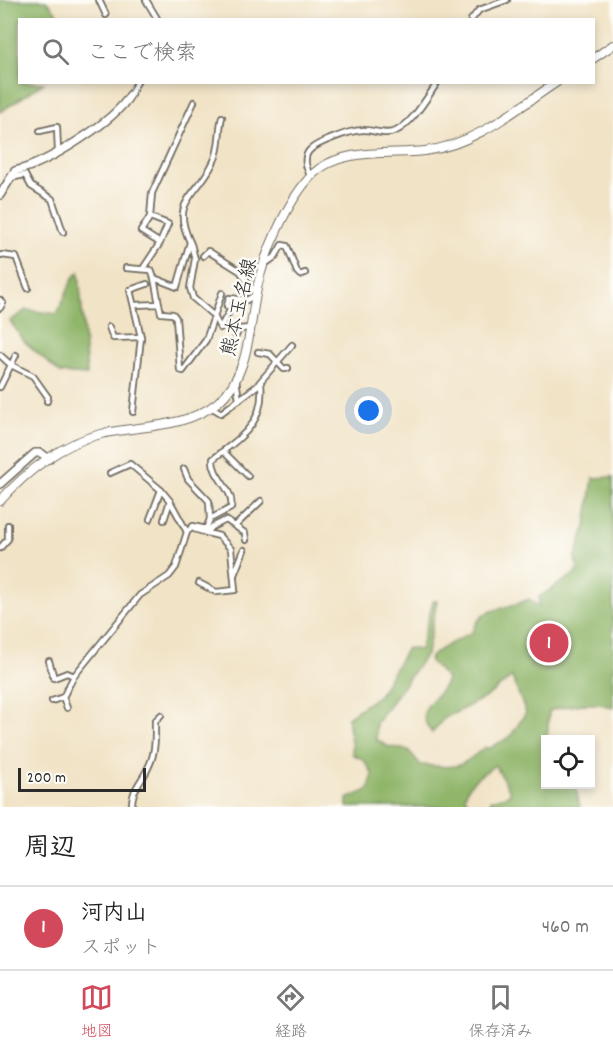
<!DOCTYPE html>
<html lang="ja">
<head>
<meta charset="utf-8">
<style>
  :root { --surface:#fff; --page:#f2f2f2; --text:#222; --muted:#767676; --line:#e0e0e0; --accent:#d1495b }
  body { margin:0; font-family:Dekko,"Klee One",sans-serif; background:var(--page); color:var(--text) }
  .controls { position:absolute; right:18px; bottom:18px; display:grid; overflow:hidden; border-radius:0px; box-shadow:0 3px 9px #0003 }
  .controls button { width:54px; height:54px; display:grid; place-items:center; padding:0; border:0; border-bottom:2px solid var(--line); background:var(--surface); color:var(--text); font:30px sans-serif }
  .scale { position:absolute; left:18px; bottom:15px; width:128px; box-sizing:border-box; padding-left:6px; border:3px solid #2b2b2b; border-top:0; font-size:16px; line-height:21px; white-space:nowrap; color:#2b2b2b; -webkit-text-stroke:4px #fdfcf7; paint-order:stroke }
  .you { position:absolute; left:369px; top:411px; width:21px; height:21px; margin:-15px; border:4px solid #fff; border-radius:50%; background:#1a73e8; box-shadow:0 0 0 9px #1a73e833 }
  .badge { display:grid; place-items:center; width:39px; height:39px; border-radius:50%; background:var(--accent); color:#fff; font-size:20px; font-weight:700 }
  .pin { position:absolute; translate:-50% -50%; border:3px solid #fff; box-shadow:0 2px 6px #0006 }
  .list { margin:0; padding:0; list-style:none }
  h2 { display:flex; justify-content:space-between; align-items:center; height:78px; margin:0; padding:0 24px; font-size:26px }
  h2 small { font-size:20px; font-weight:400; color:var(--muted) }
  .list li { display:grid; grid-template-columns:39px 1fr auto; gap:18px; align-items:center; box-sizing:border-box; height:84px; padding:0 24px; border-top:2px solid var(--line) }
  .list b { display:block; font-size:22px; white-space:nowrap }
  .list p { margin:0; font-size:20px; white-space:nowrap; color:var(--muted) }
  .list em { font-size:20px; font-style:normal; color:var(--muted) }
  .icon { flex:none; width:33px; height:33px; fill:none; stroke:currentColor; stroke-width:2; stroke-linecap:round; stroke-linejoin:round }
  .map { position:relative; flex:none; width:613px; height:807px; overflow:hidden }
  .search { position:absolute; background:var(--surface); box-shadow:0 3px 9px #0003; left:18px; right:18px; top:18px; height:66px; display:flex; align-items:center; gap:15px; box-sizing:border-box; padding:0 21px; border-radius:0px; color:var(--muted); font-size:22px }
  .sheet { height:162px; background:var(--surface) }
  nav { display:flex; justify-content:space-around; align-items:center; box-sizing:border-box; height:84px; border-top:2px solid var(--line); background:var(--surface); font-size:16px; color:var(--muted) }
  nav a { display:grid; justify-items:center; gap:3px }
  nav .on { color:var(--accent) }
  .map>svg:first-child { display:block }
  .forest { fill:#90b66b; stroke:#5e704b; stroke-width:1.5 }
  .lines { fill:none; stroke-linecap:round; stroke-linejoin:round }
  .street-casing { stroke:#706b61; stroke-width:8 }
  .secondary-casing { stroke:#706b61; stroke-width:10 }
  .primary-casing { stroke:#706b61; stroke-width:10 }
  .street { stroke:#fff; stroke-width:4.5 }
  .secondary { stroke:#fff; stroke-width:7 }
  .primary { stroke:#fff; stroke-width:8 }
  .labels { text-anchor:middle; stroke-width:5; stroke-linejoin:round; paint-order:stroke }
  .street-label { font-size:20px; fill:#2b2b2b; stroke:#fdfcf7 }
</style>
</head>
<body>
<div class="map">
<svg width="613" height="807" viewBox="0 0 613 807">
  <rect width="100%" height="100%" fill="#fdfcf7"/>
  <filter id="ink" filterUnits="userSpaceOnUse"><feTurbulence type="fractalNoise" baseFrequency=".0167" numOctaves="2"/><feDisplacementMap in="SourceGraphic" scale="12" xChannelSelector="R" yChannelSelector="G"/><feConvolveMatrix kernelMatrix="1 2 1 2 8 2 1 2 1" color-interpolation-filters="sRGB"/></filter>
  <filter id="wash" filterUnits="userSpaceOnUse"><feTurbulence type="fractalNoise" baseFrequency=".008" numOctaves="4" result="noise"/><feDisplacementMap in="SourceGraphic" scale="24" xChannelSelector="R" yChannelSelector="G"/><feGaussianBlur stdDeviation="1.35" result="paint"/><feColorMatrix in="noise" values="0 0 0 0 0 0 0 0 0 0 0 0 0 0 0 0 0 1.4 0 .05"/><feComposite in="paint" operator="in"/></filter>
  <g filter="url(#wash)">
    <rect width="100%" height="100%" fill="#f1e3c6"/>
    <!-- forest -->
    <g class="forest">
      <polygon points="0,0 46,0 57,13 59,19 20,20 20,82 44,83 0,112"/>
      <polygon points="79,272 87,375 60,373 24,341 10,321 26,310 57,314 73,278"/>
      <path d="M 613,477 L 613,708 C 595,699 567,706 549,711 C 547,738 546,757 546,784 L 575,785 L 580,807 L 489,807 L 491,800 L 509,795 L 510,791 L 495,765 C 481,776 471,778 465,796 L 470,807 L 347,807 L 347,799 L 368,790 L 373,775 L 364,760 L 352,754 C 353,739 346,731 348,717 L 379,695 L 407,648 L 420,650 L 433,601 L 437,601 L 427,653 L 376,723 L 376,739 L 387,746 L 408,750 L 421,765 C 457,768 458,770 485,747 L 488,749 L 510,737 L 526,713 L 512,677 L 486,697 L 443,719 L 432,733 C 410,705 440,702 447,679 L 429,660 C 439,646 459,641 473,631 C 480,605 510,610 529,599 L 539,607 L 539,597 L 575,574 L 578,568 L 575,559 L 586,525 L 593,478 Z"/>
    </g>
  </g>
  <g filter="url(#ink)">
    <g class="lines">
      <!-- street casing -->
      <g class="street-casing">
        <g id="street">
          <polyline points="99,0 106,15"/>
          <polyline points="146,0 158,20"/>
          <polyline points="471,20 479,10 507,0"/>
          <polyline points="130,95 137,82"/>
          <polyline points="40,131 57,127 58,151"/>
          <path d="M 311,177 C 297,152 312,146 333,138 C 343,134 353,130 364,130 C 374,130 386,136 396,131 C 413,123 427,97 438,82"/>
          <polyline points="10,178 25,175 31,186 52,199 63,232"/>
          <polyline points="150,217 152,193 194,102"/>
          <polyline points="191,244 195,259 190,288 193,298 214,316 220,328 229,312"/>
          <polyline points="2,255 16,257 28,288"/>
          <polyline points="203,256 208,251 240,271 256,294 247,300 229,298 227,306"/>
          <polyline points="265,264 275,257 282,245 287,246 297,272 300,275 305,273"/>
          <polyline points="144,267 160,243 141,231 150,217 168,224 160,243"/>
          <polyline points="126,268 151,270 154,278"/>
          <polyline points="0,300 3,303 0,308"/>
          <path d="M 159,304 L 154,278 L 177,287 L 190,242 C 170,200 196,198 213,163 C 221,149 218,132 222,117"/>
          <polyline points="135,305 159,304 161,313 173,314 176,318 180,370 183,371 206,340 222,293"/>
          <polyline points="109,327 113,338 141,337"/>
          <polyline points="236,336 239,329 250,328"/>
          <polyline points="258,352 270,354 284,369 288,368"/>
          <polyline points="0,355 11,365 33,376 48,397 47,401"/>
          <polyline points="236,379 239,400"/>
          <polyline points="259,383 292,345"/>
          <polyline points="0,387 16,355"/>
          <polyline points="133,412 141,337 130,290 147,284"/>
          <polyline points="223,451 248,476"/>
          <polyline points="184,469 188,479 209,501 210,519"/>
          <polyline points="110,473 130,464 161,490"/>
          <polyline points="150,519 161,490 170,501"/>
          <path d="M 164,520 L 170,501 L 187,532 L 193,526 L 206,529 L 210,519 L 231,508 C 235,489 212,478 213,459 C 241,437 265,424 261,383 L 221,413 L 211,407"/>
          <polyline points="235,526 261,501"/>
          <polyline points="194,529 207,533 212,527 226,520 245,533 246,540"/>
          <polyline points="0,548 8,539 8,525"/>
          <polyline points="234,575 244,550"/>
          <polyline points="199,583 216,592 235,590 231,549 219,536 207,533"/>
          <polyline points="49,661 54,678 67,673 74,676 140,595 169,576 176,567 187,532"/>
          <polyline points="63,697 67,708"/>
          <polyline points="52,701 63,697 74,676"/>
          <path d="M 132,807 C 131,790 141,783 148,768 C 156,753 155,737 155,721 L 161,715"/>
        </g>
      </g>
      <!-- secondary casing -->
      <g class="secondary-casing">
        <g id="secondary">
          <path d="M 0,195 L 15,171 C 46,164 114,122 130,95"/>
          <polyline points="0,484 35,453 41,453 49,459"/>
        </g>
      </g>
      <!-- primary casing -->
      <g class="primary-casing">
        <g id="primary">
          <polyline points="594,58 613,45"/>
          <path d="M 0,501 C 26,472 62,443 101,434 C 139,425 186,429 218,402 C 251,374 249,323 258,284 C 266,250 288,200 312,175 C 340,147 390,155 425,151 C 475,145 516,109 557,82"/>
        </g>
      </g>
      <!-- street -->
      <use href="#street" class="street"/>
      <!-- secondary -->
      <use href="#secondary" class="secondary"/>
      <!-- primary -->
      <use href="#primary" class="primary"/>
    </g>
  </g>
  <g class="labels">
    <!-- street labels -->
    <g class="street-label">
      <text transform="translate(238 307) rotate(-77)" y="7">熊本玉名線</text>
    </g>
  </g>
</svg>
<div class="controls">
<button><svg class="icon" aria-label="locate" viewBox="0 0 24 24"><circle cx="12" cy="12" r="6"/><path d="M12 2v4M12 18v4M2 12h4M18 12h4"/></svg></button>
</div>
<div class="scale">200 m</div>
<div class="you"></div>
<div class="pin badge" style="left:549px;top:643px">1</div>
<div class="search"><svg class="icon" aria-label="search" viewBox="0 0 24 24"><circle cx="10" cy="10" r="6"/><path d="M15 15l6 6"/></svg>ここで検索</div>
</div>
<section class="sheet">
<h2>周辺<small></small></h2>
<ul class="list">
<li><span class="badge">1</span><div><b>河内山</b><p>スポット</p></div><em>460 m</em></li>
</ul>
</section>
<nav>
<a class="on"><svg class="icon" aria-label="map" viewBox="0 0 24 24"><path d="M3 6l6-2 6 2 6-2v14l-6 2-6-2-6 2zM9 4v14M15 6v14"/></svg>地図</a>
<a><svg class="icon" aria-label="directions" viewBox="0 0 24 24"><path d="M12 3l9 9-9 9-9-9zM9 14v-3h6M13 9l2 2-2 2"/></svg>経路</a>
<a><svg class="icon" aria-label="saved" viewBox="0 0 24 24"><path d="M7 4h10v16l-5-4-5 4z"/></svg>保存済み</a>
</nav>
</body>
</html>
